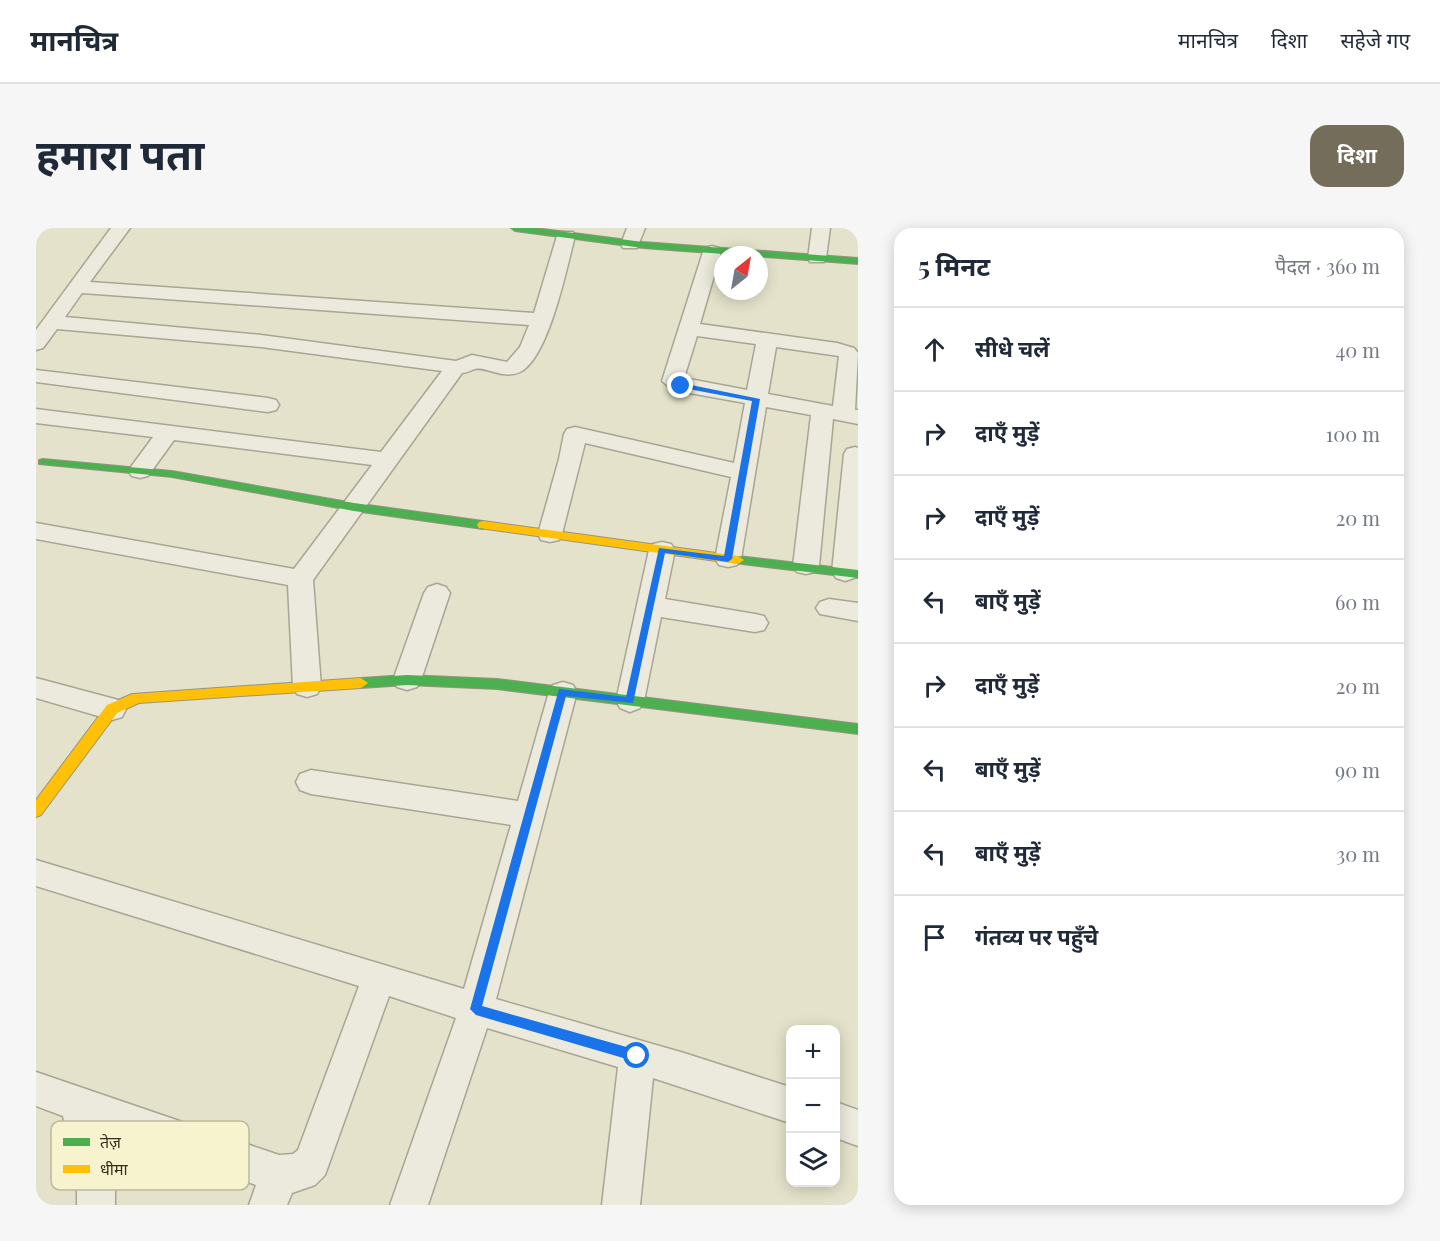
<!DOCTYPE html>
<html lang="hi">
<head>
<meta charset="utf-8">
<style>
  :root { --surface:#fff; --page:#f6f6f7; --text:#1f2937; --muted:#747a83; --line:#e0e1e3; --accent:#736d59 }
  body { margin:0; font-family:"Playfair Display","Noto Sans Devanagari",serif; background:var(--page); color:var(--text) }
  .controls { position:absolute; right:18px; bottom:18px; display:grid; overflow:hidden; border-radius:12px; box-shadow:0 3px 15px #0003 }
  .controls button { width:54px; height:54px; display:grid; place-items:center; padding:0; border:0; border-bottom:2px solid var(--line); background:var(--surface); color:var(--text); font:30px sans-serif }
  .compass { position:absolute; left:678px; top:18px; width:54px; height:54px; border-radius:50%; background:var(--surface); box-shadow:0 3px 15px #0003; rotate:31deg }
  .stop { position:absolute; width:18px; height:18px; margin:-14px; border:4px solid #1a73e8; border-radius:50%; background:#fff }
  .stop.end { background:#1a73e8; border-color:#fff; box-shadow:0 2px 6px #0008 }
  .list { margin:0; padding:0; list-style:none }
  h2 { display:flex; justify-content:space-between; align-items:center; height:78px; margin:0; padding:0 24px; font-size:26px }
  h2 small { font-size:20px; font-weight:400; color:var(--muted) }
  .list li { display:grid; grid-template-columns:39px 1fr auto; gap:18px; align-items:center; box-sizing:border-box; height:84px; padding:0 24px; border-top:2px solid var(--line) }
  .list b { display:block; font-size:22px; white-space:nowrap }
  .list em { font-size:20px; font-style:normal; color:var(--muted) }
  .icon { flex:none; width:33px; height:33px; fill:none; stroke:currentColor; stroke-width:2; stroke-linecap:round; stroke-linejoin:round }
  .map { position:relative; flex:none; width:822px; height:977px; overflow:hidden; border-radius:18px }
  header { display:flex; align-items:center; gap:36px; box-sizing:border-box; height:84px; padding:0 30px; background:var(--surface); border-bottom:2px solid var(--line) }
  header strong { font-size:28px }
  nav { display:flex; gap:33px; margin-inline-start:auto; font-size:21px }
  .intro { display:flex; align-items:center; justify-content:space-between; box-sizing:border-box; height:144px; padding:0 36px }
  h1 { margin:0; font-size:42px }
  .button { padding:15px 27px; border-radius:18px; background:var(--accent); color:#fff; font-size:21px; font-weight:700 }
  main { display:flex; gap:36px; padding:0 36px }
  aside { flex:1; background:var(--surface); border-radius:18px; box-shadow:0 3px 15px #0003 }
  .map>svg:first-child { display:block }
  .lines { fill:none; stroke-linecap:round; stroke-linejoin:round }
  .street-casing { stroke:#a8a594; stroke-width:3 }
  .fast-casing { stroke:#989483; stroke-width:2 }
  .slow-casing { stroke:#989483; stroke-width:2 }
  .street { fill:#ebeadc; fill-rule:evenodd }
  .fast { fill:#4caf50; fill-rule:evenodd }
  .slow { fill:#ffc107; fill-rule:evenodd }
  .route { fill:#1a73e8 }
  .key { fill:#f6f3ce; stroke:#bcb899; stroke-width:1.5 }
  .key-label { font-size:16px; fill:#362e1c }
</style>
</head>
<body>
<header>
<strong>मानचित्र</strong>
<nav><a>मानचित्र</a><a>दिशा</a><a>सहेजे गए</a></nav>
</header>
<div class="intro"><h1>हमारा पता</h1><a class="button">दिशा</a></div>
<main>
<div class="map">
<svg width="822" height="977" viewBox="0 0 822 977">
  <rect width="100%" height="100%" fill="#e4e2ca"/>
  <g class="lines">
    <!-- street casing -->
    <g class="street-casing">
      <g id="street">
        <path d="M 75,0 L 94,0 L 54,54 L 498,85 L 521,8 L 523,4 L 537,4 L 539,8 C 531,38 513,130 484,144 C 466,152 451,138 439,141 C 435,142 431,145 426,145 L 277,352 L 285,459 L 281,466 L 271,469 L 261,466 L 257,459 L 252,357 L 0,311 L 0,295 L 258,341 L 336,237 L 138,212 L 112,248 L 104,250 L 96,248 L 92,243 L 117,209 L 0,195 L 0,181 L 345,224 L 406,143 L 225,119 L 21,101 L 7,120 L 0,122 L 0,102 ZM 46,65 L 493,97 L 484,119 L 471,134 L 436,127 L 420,133 L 225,107 L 29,89 Z"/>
        <polygon points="591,0 609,0 601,20 587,20 585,16"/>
        <polygon points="776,0 794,0 790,30 788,34 774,34 772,30"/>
        <path d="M 676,18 L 683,20 L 685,24 L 664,96 L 801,115 L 818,120 L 822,125 L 819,182 L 822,182 L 822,196 L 797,191 L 783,338 L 779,344 L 770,346 L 761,344 L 757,338 L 775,187 L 730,179 L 705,331 L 701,337 L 692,339 L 683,337 L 679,331 L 695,249 L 549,215 L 526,306 L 523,312 L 514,314 L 505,312 L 502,306 L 523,231 L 528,206 L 531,201 L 539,199 L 698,235 L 709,175 L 637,162 L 626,153 L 667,24 L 669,20 ZM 661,108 L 720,116 L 711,162 L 648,150 ZM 740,119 L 803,128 L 797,178 L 732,166 Z"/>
        <polygon points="0,142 232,170 240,172 243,177 240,182 232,184 0,154"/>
        <polygon points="819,219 822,220 822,344 818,350 809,353 800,350 796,344 808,226 811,221"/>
        <polygon points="626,314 635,316 639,322 629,371 719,386 728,388 732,395 728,402 719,404 625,389 608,473 604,480 594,484 584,480 580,473 613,322 617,316"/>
        <polygon points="401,356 410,359 414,365 385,452 381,459 371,462 361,459 357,452 388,365 392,359"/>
        <polygon points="793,371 822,375 822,393 784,386 780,380 784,374"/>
        <polygon points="0,450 86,473 90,481 86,489 76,492 0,470"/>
        <polygon points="527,454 537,457 541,464 460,771 648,825 754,859 754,895 617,850 604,977 566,977 582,839 451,800 392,977 354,977 420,790 353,768 289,947 279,957 256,965 251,977 213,977 220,957 67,902 79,960 79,977 41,977 41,960 27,888 0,878 0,844 243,927 257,926 262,922 323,758 0,658 0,632 428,761 475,597 275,566 264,562 260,554 264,546 275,542 482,573 513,464 517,457"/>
        <polygon points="800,874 822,882 822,918 800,910"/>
      </g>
    </g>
    <!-- fast casing -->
    <g class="fast-casing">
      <g id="fast">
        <polygon points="475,0 499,0 607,14 822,30 822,36 607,20 479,3"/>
        <polygon points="7,231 136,243 318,275 447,293 453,297 447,301 318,283 136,249 3,236 3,232"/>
        <polygon points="702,328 822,342 822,350 698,335 696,332 698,329"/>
        <polygon points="371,447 461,451 822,496 822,506 461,461 371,457 325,460 318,455 325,450"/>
      </g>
    </g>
    <!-- slow casing -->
    <g class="slow-casing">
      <g id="slow">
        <polygon points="447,293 702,328 708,332 702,336 443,300 441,297 443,294"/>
        <polygon points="325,450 332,455 325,460 103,475 81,485 5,587 0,589 0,572 71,477 96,466"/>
      </g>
    </g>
    <!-- street -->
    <use href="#street" class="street"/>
    <!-- fast -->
    <use href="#fast" class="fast"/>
    <!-- slow -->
    <use href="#slow" class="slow"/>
  </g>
  <!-- route -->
  <polygon class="route" points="645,155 724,171 696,331 692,334 629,325 597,475 530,468 446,778 601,822 607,828 601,834 440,787 434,781 523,461 590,469 623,320 688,328 716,173 642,159"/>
  <!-- legend -->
  <rect x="15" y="893" width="198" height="69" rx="9" class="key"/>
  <rect x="27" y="910" width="27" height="8" fill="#4caf50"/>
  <rect x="27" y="937" width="27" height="8" fill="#ffc107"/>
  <g class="key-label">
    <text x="64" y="920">तेज़</text>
    <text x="64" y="947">धीमा</text>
  </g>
</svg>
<div class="controls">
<button>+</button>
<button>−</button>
<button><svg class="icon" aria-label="layers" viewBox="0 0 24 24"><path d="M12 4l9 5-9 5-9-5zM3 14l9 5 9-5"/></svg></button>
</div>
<svg class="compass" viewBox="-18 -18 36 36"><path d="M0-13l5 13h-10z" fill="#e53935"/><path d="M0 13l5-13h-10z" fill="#747a83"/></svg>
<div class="stop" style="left:601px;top:828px"></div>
<div class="stop end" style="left:645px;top:158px"></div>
</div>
<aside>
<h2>5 मिनट<small>पैदल · 360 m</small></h2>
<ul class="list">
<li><svg class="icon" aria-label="ahead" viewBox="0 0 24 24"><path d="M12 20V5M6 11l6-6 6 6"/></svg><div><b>सीधे चलें</b></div><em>40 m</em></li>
<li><svg class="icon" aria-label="right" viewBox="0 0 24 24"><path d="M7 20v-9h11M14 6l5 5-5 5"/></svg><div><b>दाएँ मुड़ें</b></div><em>100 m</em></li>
<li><svg class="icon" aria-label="right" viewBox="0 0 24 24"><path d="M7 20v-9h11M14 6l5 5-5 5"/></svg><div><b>दाएँ मुड़ें</b></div><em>20 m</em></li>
<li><svg class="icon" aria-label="left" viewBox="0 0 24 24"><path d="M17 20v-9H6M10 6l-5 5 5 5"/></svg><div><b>बाएँ मुड़ें</b></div><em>60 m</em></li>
<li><svg class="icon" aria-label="right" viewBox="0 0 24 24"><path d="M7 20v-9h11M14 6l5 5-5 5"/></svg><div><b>दाएँ मुड़ें</b></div><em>20 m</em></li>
<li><svg class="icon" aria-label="left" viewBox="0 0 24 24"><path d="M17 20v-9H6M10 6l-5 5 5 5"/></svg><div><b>बाएँ मुड़ें</b></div><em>90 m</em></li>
<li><svg class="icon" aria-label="left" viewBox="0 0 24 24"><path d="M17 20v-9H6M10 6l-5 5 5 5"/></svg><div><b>बाएँ मुड़ें</b></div><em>30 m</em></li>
<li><svg class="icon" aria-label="arrive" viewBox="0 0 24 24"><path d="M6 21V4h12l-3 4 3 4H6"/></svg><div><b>गंतव्य पर पहुँचे</b></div></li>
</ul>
</aside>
</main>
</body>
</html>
